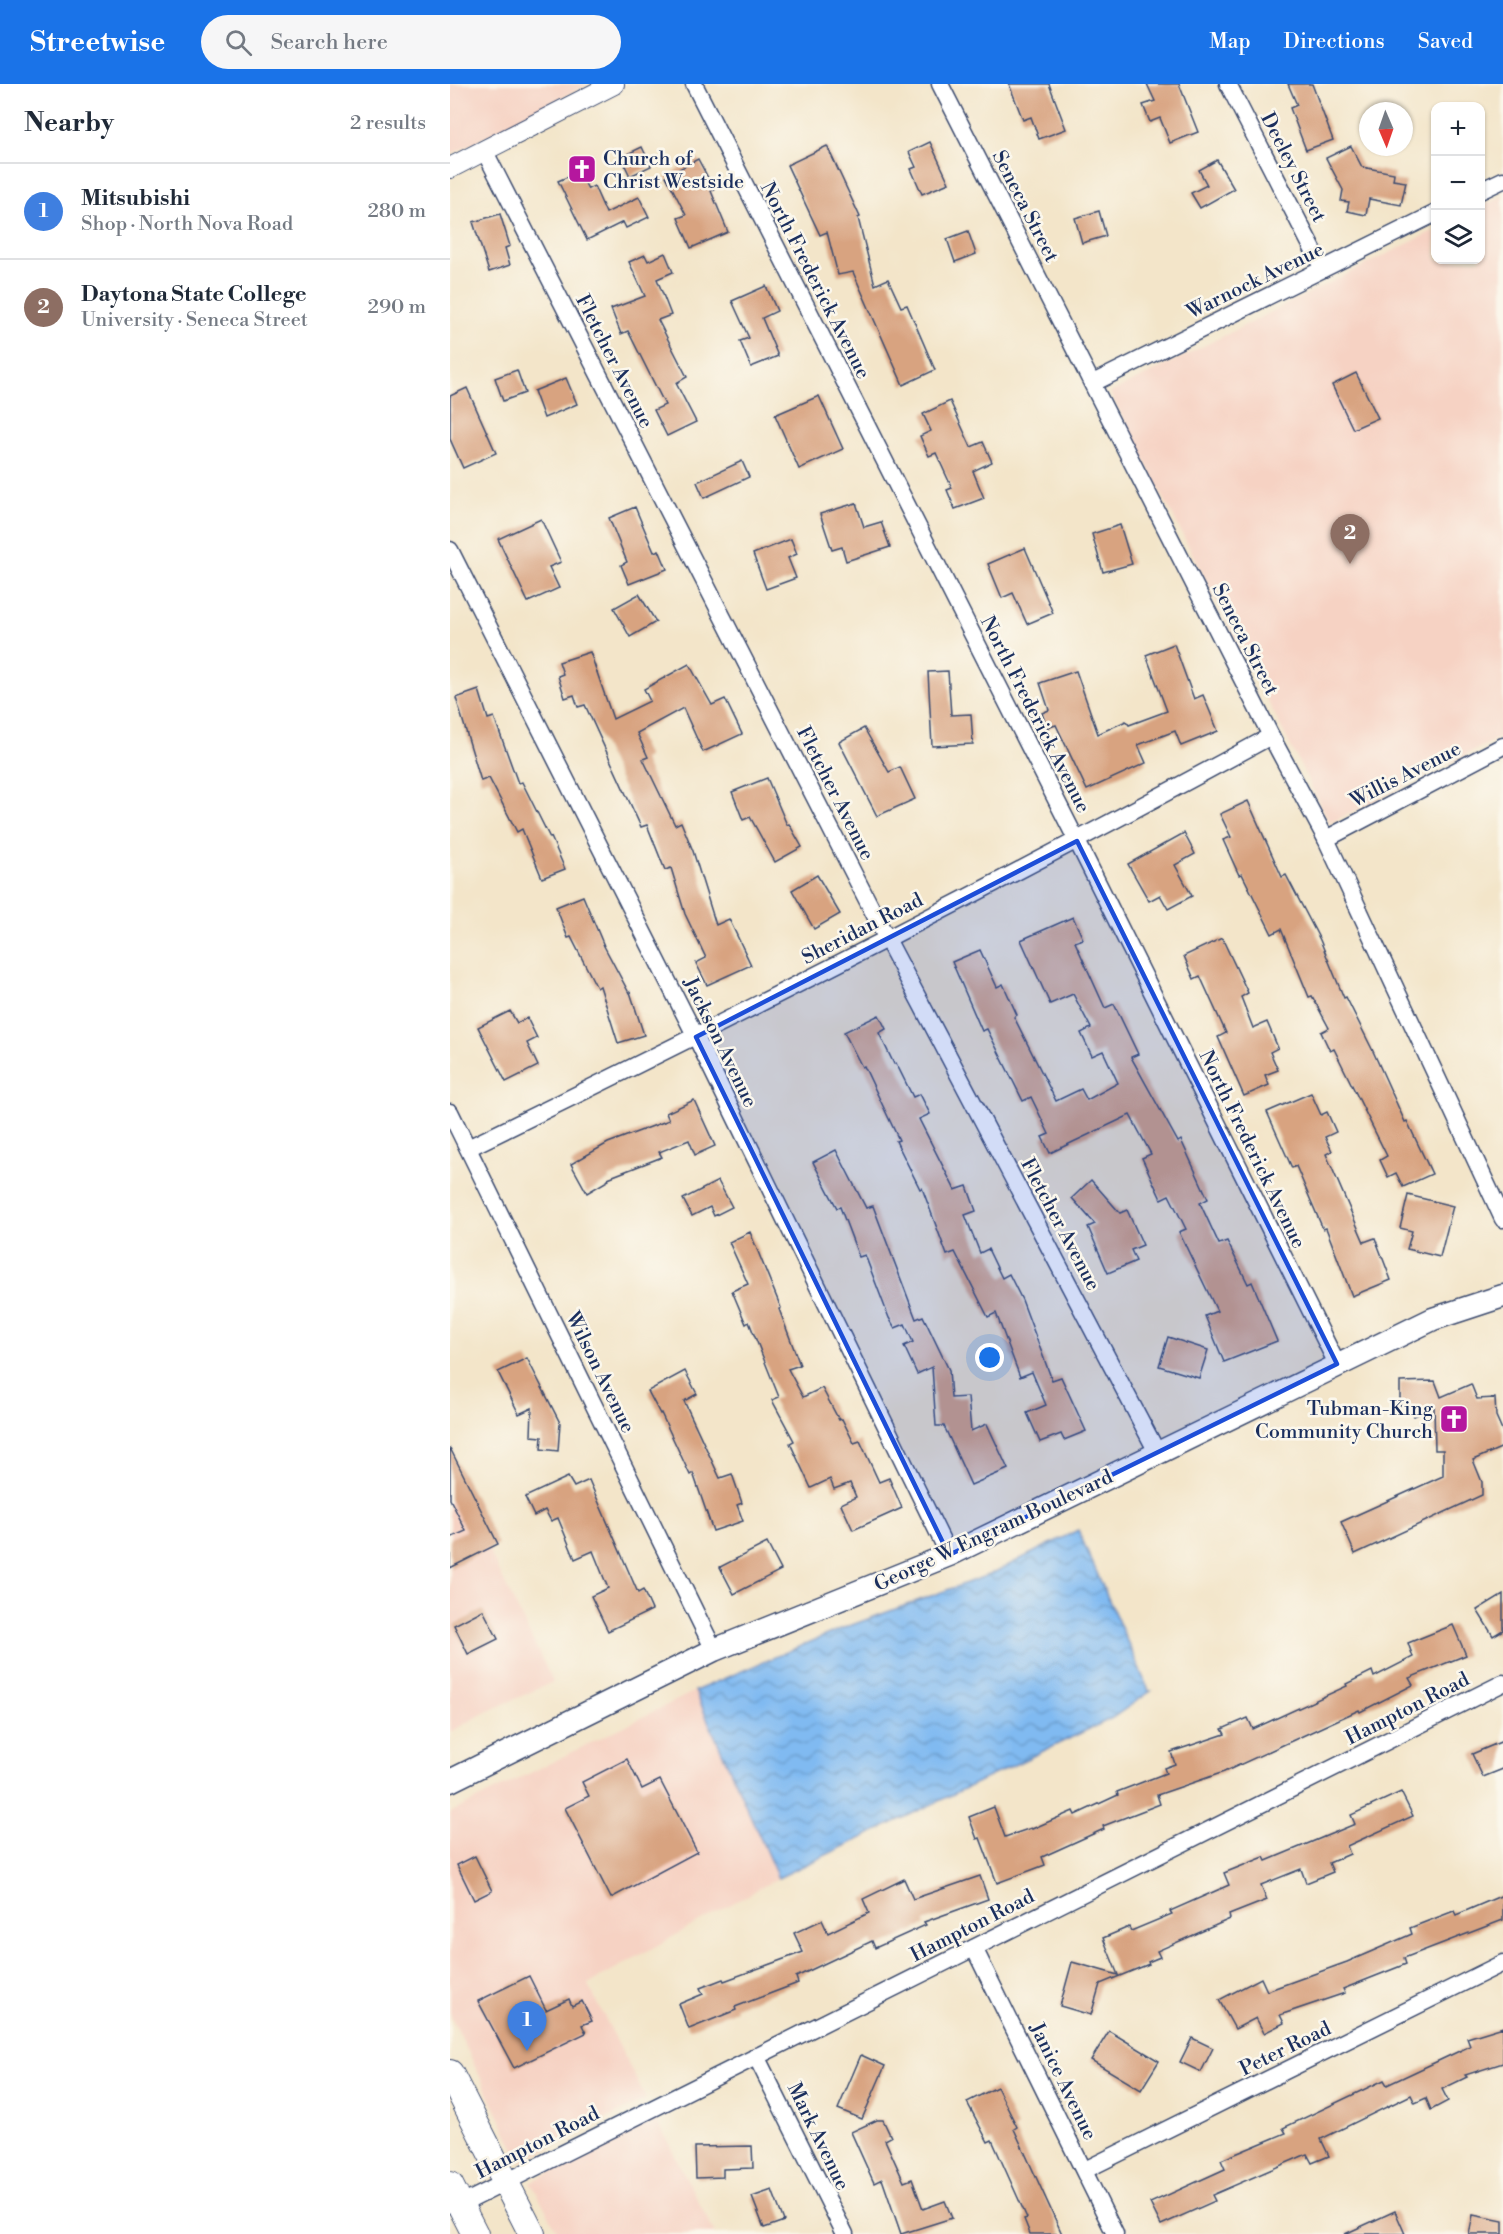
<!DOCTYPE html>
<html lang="en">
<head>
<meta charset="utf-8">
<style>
  :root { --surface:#fff; --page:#f6f6f7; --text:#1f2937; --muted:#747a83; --line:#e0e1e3; --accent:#1a73e8 }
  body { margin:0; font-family:"Libre Bodoni",serif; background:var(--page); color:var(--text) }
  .controls { position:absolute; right:18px; top:18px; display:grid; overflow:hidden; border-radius:12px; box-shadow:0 2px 4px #0004 }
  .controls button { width:54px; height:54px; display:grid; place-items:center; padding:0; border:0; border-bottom:2px solid var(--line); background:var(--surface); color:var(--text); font:30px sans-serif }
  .compass { position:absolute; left:909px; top:18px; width:54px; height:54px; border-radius:50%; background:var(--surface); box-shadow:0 2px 4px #0004; rotate:178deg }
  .you { position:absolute; left:540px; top:1274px; width:21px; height:21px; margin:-15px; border:4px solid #fff; border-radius:50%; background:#1a73e8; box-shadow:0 0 0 9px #1a73e833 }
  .badge { display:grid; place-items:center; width:39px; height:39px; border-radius:50%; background:var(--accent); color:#fff; font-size:20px; font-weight:700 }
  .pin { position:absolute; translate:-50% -50px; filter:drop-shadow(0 2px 3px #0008) }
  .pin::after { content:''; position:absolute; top:32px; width:21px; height:18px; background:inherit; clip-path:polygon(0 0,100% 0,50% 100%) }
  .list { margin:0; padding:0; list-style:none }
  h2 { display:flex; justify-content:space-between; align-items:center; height:78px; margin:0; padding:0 24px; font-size:26px }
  h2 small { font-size:20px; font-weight:400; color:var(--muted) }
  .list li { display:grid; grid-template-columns:39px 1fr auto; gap:18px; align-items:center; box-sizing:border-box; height:96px; padding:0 24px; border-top:2px solid var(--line) }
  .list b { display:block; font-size:22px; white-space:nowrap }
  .list p { margin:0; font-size:20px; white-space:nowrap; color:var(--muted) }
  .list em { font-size:20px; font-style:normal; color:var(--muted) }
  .icon { flex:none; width:33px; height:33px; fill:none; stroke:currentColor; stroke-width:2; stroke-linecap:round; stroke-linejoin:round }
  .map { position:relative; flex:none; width:1053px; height:2150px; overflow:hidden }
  header { display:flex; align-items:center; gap:36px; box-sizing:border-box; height:84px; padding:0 30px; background:var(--accent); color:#fff }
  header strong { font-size:28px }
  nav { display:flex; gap:33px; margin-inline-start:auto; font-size:21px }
  .search { width:420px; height:54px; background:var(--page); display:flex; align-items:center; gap:15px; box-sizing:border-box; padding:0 21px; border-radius:33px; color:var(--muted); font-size:22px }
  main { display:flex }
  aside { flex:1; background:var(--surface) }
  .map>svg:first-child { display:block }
  .built { fill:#f6d2c3 }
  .water { fill:url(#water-waves); stroke:#4e74a8; stroke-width:1.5 }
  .building { fill:#d8a380 }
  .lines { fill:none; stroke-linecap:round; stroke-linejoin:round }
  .minor-casing { stroke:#3b4a6e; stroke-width:19 }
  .tertiary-casing { stroke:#3b4a6e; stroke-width:22 }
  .secondary-casing { stroke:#3b4a6e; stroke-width:25 }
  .primary-casing { stroke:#3b4a6e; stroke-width:28 }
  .minor { stroke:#fff; stroke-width:16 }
  .tertiary { stroke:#fff; stroke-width:20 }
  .secondary { stroke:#fff; stroke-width:22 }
  .primary { stroke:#fff; stroke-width:26 }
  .marked { fill:#1d4ed8; fill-opacity:0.2; stroke:#1d4ed8; stroke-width:4.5; stroke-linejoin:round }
  .labels { text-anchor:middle; stroke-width:5; stroke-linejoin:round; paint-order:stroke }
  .poi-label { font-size:20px; fill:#1b2f5e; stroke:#fbf7ec; text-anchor:start }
  .street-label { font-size:20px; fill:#1b2f5e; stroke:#fbf7ec }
</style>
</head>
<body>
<header>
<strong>Streetwise</strong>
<div class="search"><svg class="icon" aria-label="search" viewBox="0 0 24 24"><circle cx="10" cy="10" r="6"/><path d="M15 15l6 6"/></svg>Search here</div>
<nav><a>Map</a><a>Directions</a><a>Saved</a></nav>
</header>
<main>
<aside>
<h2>Nearby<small>2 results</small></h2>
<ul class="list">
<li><span class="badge" style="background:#3f7fe0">1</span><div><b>Mitsubishi</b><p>Shop · North Nova Road</p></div><em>280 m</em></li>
<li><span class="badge" style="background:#8d6e63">2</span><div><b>Daytona State College</b><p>University · Seneca Street</p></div><em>290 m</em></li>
</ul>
</aside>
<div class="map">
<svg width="1053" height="2150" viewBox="0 0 1053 2150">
  <defs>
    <pattern id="water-waves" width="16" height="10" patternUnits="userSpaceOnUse" patternTransform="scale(1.5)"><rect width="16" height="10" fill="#80baf1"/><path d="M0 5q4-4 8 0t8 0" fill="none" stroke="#6898c6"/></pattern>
  </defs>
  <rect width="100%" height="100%" fill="#fbf7ec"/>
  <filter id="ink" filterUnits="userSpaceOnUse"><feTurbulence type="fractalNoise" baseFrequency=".0167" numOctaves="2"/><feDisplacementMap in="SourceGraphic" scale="12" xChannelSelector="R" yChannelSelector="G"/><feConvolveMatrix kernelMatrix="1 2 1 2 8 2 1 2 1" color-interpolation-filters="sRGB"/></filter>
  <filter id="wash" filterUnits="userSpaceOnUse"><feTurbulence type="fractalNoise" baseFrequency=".008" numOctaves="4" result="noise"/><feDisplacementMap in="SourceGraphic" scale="24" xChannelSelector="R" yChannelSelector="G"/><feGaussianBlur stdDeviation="1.35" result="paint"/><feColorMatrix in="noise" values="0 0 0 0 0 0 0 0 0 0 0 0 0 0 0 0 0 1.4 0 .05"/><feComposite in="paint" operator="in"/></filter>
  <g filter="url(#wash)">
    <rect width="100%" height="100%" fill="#f3e5c9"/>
    <!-- built -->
    <g class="built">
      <polygon points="0,0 139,0 0,71"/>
      <polygon points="1053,112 1053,652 880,739 660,309 985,146 986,176 1030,176 1031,123"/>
      <polygon points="0,1387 103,1598 34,1629 0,1648"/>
      <polygon points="245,1607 328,1794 138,1900 196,2015 71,2078 0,1930 0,1729"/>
      <polygon points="206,2035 265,2150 109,2150 81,2098"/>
    </g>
    <!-- water -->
    <polygon class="water" points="628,1446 699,1607 701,1607 662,1634 328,1794 245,1607 391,1545 541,1490"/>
    <g id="blocks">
      <!-- building -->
      <g class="building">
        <polygon points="559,0 599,0 616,45 589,55 581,33 573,36"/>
        <polygon points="697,0 729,0 748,48 720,59 710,34 700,38 693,21 705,17"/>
        <polygon points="838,0 862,0 883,56 856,66 840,24 847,21"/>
        <polygon points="480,58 499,99 472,110 461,85 466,83 459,68"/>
        <polygon points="377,62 410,133 408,134 425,201 438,195 451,223 457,221 485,286 453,301 403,188 388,191 377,148 370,151 337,81"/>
        <polygon points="901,62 912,83 944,89 943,96 956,98 951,121 919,115 916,131 897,127 899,118 891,117 893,106 876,74"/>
        <polygon points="192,63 201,82 180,92 171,73"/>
        <polygon points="248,75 264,105 261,107 278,148 241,164 228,134 236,131 216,92"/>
        <polygon points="767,76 784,105 750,124 741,109 757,101 749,86"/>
        <polygon points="129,88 138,105 144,102 156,129 189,113 199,133 176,144 173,138 137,156 108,97"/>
        <polygon points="649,127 656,152 632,159 625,134"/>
        <polygon points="50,130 60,162 55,164 60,181 39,188 23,138"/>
        <polygon points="518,147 526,170 505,178 497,155"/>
        <polygon points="215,169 223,188 207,195 221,231 208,236 237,293 226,299 246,338 217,352 204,326 215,321 178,247 171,250 161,225 195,212 179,178 195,171 198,177"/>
        <polygon points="316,202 327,227 312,234 328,272 301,283 290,257 299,254 282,217"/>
        <polygon points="67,286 75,309 53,317 45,294"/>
        <polygon points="906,289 928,334 903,345 882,301"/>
        <polygon points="116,294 127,320 94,334 84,307"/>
        <polygon points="17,304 46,369 13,384 0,355 0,312"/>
        <polygon points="369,312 393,365 349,385 325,331"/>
        <polygon points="500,317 521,363 533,358 542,378 523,387 534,414 505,425 497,406 502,404 486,369 479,372 470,352 481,347 473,330"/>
        <polygon points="292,377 299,393 254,414 247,398"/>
        <polygon points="406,419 414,443 431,438 440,463 396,477 392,463 382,466 370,430"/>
        <polygon points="185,423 204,468 209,466 217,485 179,500 171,481 177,478 159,434"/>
        <polygon points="91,435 111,478 99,483 109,504 78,518 48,455"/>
        <polygon points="670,441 682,480 653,488 642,450"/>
        <polygon points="341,455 347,470 338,474 346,494 316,505 303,470"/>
        <polygon points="575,464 603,529 577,540 563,509 552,514 538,480"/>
        <polygon points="189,510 206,538 180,553 164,524"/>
        <polygon points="724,560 744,615 753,611 768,647 731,662 725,647 688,661 696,679 637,706 606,641 597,644 592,629 599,626 590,599 626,587 648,650 676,637 679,641 717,627 696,571"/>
        <polygon points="140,568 163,635 200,617 194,605 239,580 262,621 275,615 292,650 253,668 233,624 187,649 198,673 193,675 225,741 231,738 243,767 266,841 279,835 301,881 257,901 246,879 256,874 235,830 221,784 215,786 197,741 191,743 135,621 128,623 124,611 115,614 108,592 113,590 109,578"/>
        <polygon points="498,587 501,631 521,630 523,660 482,662 478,588"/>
        <polygon points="29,606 38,635 44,633 68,699 72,698 100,754 101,753 115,785 92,794 72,745 67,748 39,694 31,697 6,614"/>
        <polygon points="414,644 439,688 450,683 465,715 427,732 389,658"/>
        <polygon points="317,694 337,741 339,740 352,763 325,778 300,733 293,736 282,708"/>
        <polygon points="798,717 832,793 836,791 870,856 894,914 896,913 922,965 955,1038 957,1037 982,1090 953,1103 946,1089 938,1093 930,1076 937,1072 884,965 880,967 871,948 879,944 862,912 859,913 831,845 822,850 792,790 789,791 773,756 781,753 770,730"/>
        <polygon points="734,749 745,770 725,781 742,812 718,825 710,811 699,817 678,780"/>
        <polygon points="367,791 390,830 364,845 342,806"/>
        <polygon points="133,812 154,862 179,909 180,908 194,951 168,959 150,902 147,904 121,853 118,854 106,823"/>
        <polygon points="623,833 633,855 625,858 655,924 664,920 688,970 681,973 728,1058 731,1056 758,1115 750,1119 769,1160 777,1157 798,1200 802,1198 827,1257 774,1278 755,1232 767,1227 729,1148 736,1145 719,1111 711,1115 692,1074 701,1070 680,1031 600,1069 592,1053 599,1050 581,1013 573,1017 537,945 532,947 502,878 530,866 547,903 553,900 567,931 564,933 606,1017 631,1005 637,1016 668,999 653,967 642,972 631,949 641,944 623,910 600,920 571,856"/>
        <polygon points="772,854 798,909 791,913 803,944 817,938 828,964 820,968 828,986 815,991 819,1001 794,1012 768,953 776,949 750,892 744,895 734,872"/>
        <polygon points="60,927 67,939 77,934 87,954 77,959 88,982 56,998 28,943"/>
        <polygon points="429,931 436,945 429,949 444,980 446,979 463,1013 470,1010 480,1030 469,1035 505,1106 517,1102 526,1127 515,1131 530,1169 538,1165 552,1194 559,1190 572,1216 602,1296 611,1293 636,1347 614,1356 611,1350 590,1358 577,1329 596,1321 582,1288 570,1293 546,1229 538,1233 505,1168 497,1171 472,1104 470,1105 446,1057 449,1056 414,982 412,983 394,948"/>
        <polygon points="861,1009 871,1031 877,1028 886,1048 875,1053 882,1067 876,1070 914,1158 925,1154 941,1196 902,1212 876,1144 873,1145 846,1082 842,1084 817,1028"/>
        <polygon points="244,1016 265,1062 245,1071 239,1056 209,1068 212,1073 158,1094 159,1096 137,1109 121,1080 158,1059 219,1036 216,1029"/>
        <polygon points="386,1066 416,1124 423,1122 466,1235 473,1232 499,1286 501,1314 518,1313 521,1347 537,1340 558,1385 521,1401 494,1342 486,1342 482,1283 467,1290 454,1262 463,1258 455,1240 445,1244 439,1234 415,1171 409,1173 390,1123 387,1124 363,1078"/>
        <polygon points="641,1096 670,1129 677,1126 693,1161 681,1166 686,1177 658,1189 638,1143 645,1140 622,1114"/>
        <polygon points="268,1097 282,1123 264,1132 260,1123 242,1132 233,1115"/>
        <polygon points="958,1111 1003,1122 990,1173 957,1165 962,1147 950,1144"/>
        <polygon points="300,1148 331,1224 329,1225 350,1281 338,1285 353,1313 372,1304 389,1336 392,1335 404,1359 410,1357 429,1398 439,1394 452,1424 403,1446 391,1420 406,1413 400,1399 384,1405 380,1395 361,1404 340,1359 344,1357 322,1316 329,1313 299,1238 296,1240 282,1207 298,1200 279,1158"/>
        <polygon points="718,1253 758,1266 749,1294 709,1282"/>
        <polygon points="77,1274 110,1339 108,1367 91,1365 92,1353 81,1352 82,1324 69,1330 48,1288"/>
        <polygon points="235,1287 247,1310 234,1317 270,1394 282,1390 292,1419 287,1421 293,1437 263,1447 243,1389 240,1391 211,1329 210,1330 198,1307"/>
        <polygon points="985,1297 991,1313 1021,1300 1027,1315 1045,1314 1046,1332 1053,1348 1053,1363 1023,1376 1032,1398 1032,1411 905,1470 891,1438 993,1392 993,1366 985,1366 984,1323 964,1332 959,1320 950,1321 950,1298"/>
        <polygon points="0,1364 48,1460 0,1484 0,1454 16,1447 0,1415"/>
        <polygon points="118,1393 124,1403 139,1396 188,1509 193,1506 202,1526 158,1547 141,1512 158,1504 143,1467 125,1475 108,1434 101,1437 95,1426 84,1432 75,1413"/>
        <polygon points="317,1459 331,1486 284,1510 270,1483"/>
        <polygon points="1053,1510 1053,1546 1043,1552 1027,1526"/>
        <polygon points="33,1526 48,1555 18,1570 4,1541"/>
        <polygon points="1003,1541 1016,1571 959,1594 963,1601 910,1628 909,1626 774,1688 707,1711 710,1720 653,1742 654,1745 592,1773 595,1781 547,1799 530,1754 527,1755 519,1733 544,1723 555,1753 581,1744 582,1745 623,1727 625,1731 668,1711 667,1708 716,1689 714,1684 725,1680 721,1668 775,1650 772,1645 798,1634 803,1645 897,1602 896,1600 922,1587 924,1593 963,1573 958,1559"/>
        <polygon points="1053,1657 1053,1685 1033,1693 1022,1670"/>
        <polygon points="177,1675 192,1705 210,1696 247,1768 161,1814 115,1724 139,1712 132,1698"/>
        <polygon points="951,1708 963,1732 897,1762 900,1770 879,1779 883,1788 856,1799 851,1785 811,1801 817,1816 779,1831 780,1835 707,1867 710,1873 698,1878 699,1880 650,1900 641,1931 610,1922 622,1878 668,1891 653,1854 679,1843 681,1847 722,1830 720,1827 779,1801 774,1789 814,1773 816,1777 905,1740 901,1731"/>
        <polygon points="25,1772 42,1807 24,1816 7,1781"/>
        <polygon points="530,1792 538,1815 474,1838 476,1841 425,1864 422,1857 346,1893 348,1899 285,1923 286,1926 239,1945 229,1920 253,1910 250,1904 273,1895 274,1897 353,1868 344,1849 372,1836 378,1849 419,1829 413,1815 454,1795 463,1815"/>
        <polygon points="1053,1811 1053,1836 954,1874 956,1880 893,1905 895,1909 830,1931 834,1939 814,1949 806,1934 785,1945 769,1916 811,1894 817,1907 897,1878 962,1850 960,1844 1004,1827 1006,1831"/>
        <polygon points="79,1892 96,1926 119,1915 122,1922 132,1917 142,1937 132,1941 136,1949 64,1984 28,1917"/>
        <polygon points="1053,1943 1053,1979 1015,1991 1017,1993 992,2005 998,2017 981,2026 976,2014 965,2019 961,2011 871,2055 879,2072 862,2079 857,2070 762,2111 765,2117 711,2141 700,2119 775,2085 771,2076 836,2049 833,2044 934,1996 937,2001 1020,1962 1017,1954"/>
        <polygon points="659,1947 709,1977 691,2006 641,1976"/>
        <polygon points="742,1954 763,1964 751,1988 730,1978"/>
        <polygon points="411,1971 435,1982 412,2035 388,2025"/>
        <polygon points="547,2003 567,2043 564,2045 612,2150 580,2150 574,2135 577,2134 542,2056 538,2058 517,2018"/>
        <polygon points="427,2036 433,2036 441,2053 435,2056 454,2098 462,2095 473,2125 495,2117 502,2134 451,2150 432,2095 424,2099 401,2048"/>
        <polygon points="302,2062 303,2084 273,2085 273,2093 246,2094 245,2063"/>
        <polygon points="322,2106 334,2137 314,2144 302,2113"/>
        <polygon points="945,2127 955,2150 895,2150"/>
        <polygon points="1023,2131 1053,2137 1053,2150 1019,2150"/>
      </g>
    </g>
  </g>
  <g filter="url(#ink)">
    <use href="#blocks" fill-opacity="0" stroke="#3b4a6e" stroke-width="1.5"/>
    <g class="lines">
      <!-- minor casing -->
      <g class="minor-casing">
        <g id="minor">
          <polyline points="244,0 627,757 887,1280"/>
          <polyline points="490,0 821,652 876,755 1053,1135"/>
          <polyline points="778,0 873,185"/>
          <polyline points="34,66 437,855 707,1368"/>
          <polyline points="1030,107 1053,96"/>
          <polyline points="643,299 986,129"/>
          <polyline points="0,466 246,953 499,1471"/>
          <polyline points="876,755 1053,662"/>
          <polyline points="0,1028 264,1566"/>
          <path d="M 18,1064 C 289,932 557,796 821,652"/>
          <polyline points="524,1864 665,2150"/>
          <polyline points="306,1972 395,2150"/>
          <polyline points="635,2086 1053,1879"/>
          <polyline points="10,2121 1053,1599"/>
        </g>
      </g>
      <!-- tertiary casing -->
      <g class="tertiary-casing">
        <polyline id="tertiary" points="0,84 164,0"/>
      </g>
      <!-- secondary casing -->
      <g class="secondary-casing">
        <polyline id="secondary" points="0,1697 264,1566 499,1471 983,1235 1053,1212"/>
      </g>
      <!-- primary casing -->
      <g class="primary-casing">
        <g id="primary">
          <polyline points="0,1989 82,2150"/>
          <polyline points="0,2101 25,2150"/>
        </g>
      </g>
      <!-- minor -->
      <use href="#minor" class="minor"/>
      <!-- tertiary -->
      <use href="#tertiary" class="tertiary"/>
      <!-- secondary -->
      <use href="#secondary" class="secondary"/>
      <!-- primary -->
      <use href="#primary" class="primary"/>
    </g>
  </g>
  <!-- marked area -->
  <path class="marked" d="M 627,757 L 887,1280 L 499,1471 L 246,953 Z"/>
  <!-- icons -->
  <defs>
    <g id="church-square" transform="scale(1.5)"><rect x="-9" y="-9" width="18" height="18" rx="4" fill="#b5179e" stroke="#fbf7ec"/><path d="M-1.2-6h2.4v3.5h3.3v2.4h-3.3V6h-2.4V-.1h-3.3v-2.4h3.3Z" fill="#fff"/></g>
  </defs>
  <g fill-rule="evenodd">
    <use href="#church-square" x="132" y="85"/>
    <use href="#church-square" x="1004" y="1335"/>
  </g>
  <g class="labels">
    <!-- poi labels -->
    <g class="poi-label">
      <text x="153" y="81">Church of<tspan x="153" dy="23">Christ Westside</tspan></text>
      <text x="983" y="1331" text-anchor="end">Tubman-King<tspan x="983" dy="23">Community Church</tspan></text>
    </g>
    <!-- street labels -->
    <g class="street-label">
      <text transform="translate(844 83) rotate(63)" y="7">Deeley Street</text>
      <text transform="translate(576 122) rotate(63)" y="7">Seneca Street</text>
      <text transform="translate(366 196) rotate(63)" y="7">North Frederick Avenue</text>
      <text transform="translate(805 196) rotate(-26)" y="7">Warnock Avenue</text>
      <text transform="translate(165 277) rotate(63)" y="7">Fletcher Avenue</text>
      <text transform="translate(796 555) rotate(63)" y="7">Seneca Street</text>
      <text transform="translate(586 630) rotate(63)" y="7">North Frederick Avenue</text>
      <text transform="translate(955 690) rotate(-27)" y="7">Willis Avenue</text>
      <text transform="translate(386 709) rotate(63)" y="7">Fletcher Avenue</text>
      <text transform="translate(412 844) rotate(-27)" y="7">Sheridan Road</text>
      <text transform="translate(271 958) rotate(64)" y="7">Jackson Avenue</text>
      <text transform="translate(803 1065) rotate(64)" y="7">North Frederick Avenue</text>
      <text transform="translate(611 1140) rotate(62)" y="7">Fletcher Avenue</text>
      <text transform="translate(151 1288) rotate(64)" y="7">Wilson Avenue</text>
      <text transform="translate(543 1446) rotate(-25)" y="7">George W Engram Boulevard</text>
      <text transform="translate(957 1624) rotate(-27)" y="7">Hampton Road</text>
      <text transform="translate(522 1841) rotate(-27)" y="7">Hampton Road</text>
      <text transform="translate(835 1964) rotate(-26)" y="7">Peter Road</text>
      <text transform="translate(614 1997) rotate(64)" y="7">Janice Avenue</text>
      <text transform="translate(369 2052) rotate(64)" y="7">Mark Avenue</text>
      <text transform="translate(87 2058) rotate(-27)" y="7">Hampton Road</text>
    </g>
  </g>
</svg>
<div class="controls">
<button>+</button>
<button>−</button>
<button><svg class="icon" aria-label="layers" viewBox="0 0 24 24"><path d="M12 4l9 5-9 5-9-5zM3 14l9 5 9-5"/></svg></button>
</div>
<svg class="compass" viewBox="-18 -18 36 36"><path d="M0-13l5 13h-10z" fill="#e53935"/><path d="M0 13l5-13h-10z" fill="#747a83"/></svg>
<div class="you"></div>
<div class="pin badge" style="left:77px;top:1967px;background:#3f7fe0">1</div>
<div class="pin badge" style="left:900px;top:480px;background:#8d6e63">2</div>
</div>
</main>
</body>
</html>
